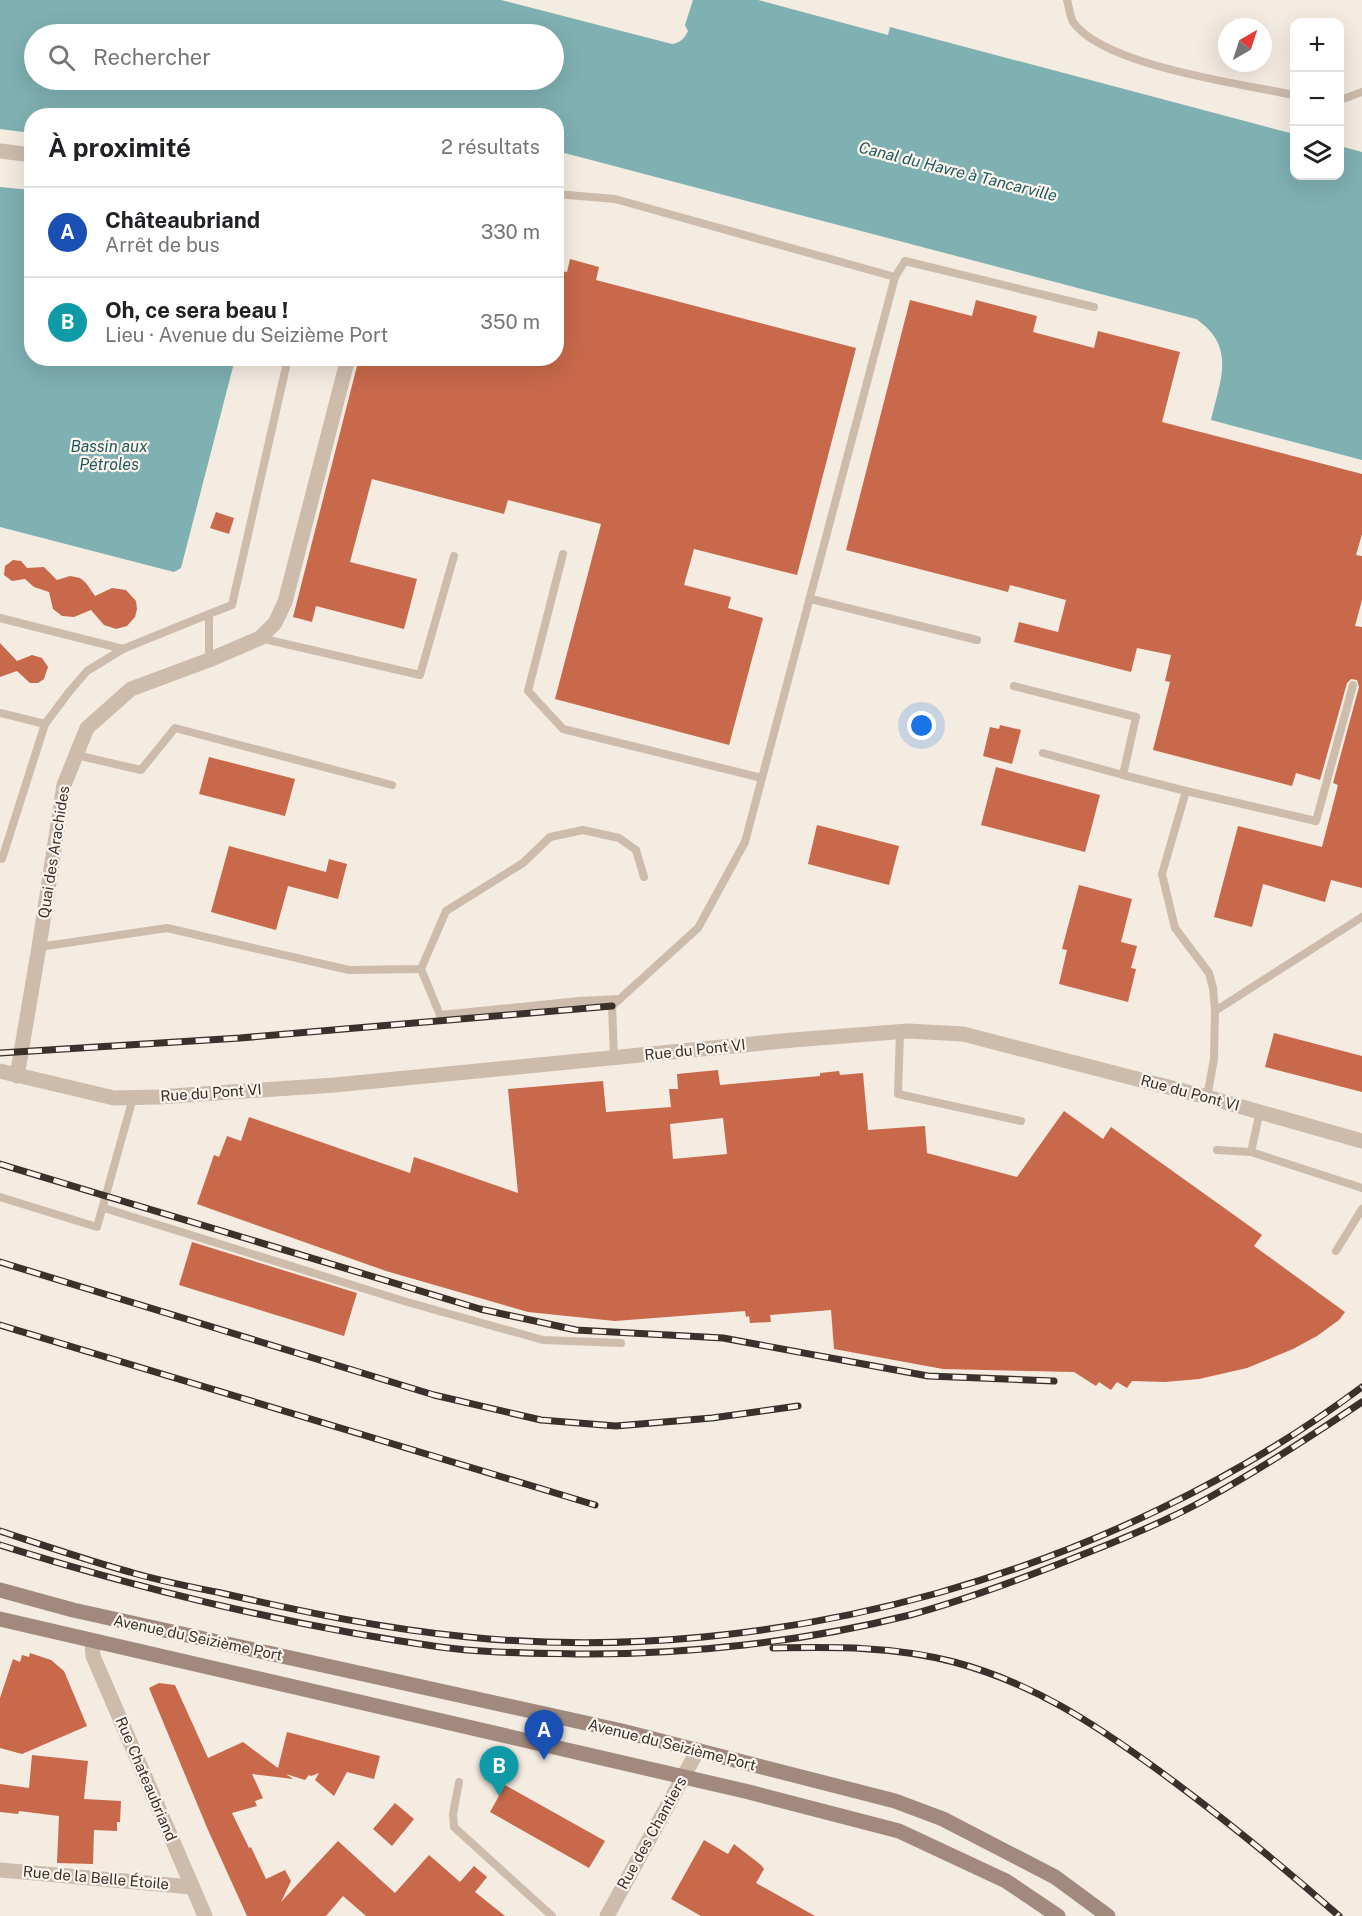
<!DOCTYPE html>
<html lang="fr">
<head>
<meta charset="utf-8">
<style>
  :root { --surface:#fff; --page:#f6f6f6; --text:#202124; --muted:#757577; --line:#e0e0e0; --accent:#1f5a5e }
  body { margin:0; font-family:"Public Sans",sans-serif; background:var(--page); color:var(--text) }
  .controls { position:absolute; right:18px; top:18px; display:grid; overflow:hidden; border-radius:12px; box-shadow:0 6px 24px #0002 }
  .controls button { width:54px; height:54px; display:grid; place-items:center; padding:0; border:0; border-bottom:2px solid var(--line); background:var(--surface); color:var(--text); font:30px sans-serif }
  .compass { position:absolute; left:1218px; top:18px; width:54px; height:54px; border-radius:50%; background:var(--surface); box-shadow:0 6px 24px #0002; rotate:39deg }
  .you { position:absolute; left:922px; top:726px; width:21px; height:21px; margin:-15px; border:4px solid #fff; border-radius:50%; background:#1a73e8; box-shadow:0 0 0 9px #1a73e833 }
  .badge { display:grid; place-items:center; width:39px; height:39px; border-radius:50%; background:var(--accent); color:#fff; font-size:20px; font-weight:700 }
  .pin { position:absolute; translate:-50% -50px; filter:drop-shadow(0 2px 3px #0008) }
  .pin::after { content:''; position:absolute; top:32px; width:21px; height:18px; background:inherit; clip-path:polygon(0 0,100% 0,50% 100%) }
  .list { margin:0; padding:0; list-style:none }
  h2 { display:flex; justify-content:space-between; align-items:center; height:78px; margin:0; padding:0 24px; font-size:26px }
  h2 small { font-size:20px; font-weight:400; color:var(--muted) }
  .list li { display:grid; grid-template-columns:39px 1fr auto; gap:18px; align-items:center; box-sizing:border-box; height:90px; padding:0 24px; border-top:2px solid var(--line) }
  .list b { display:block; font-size:22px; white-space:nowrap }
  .list p { margin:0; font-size:20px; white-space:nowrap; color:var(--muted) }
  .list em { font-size:20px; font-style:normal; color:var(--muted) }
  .icon { flex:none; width:33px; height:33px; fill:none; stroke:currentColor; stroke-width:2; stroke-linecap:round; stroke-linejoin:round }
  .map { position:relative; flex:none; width:1362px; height:1916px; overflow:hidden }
  .search { position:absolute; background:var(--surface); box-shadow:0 6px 24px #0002; left:24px; top:24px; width:540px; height:66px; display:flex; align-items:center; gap:15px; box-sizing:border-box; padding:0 21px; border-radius:33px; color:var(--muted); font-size:22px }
  .panel { position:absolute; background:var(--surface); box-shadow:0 6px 24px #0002; left:24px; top:108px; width:540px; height:258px; border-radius:24px }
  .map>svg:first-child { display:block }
  .water { fill:#7fb0b2; fill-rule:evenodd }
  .building { fill:#c8694b; fill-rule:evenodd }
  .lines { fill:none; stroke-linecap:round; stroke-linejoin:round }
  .lane { stroke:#cdbbac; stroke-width:8 }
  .street { stroke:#cdbbac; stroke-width:15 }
  .secondary { stroke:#a18a7d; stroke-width:15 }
  .rail-casing { stroke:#3b302b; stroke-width:7 }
  .rail { stroke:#fbf5ee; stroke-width:4.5; stroke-dasharray:14; stroke-linecap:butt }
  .labels { text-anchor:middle; stroke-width:4.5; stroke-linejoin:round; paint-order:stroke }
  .street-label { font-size:15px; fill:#3b302b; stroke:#fbf5ee }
  .water-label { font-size:16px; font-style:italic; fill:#1f5a5e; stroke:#fbf5ee }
</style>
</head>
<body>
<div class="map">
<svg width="1362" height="1916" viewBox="0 0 1362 1916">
  <rect width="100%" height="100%" fill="#f4ebe1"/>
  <!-- water -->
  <g class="water">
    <path d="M 0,0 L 501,0 L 672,44 C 680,43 685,38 688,31 L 685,25 L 693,0 L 758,0 L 888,35 L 890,27 L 1294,134 L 1294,176 L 1340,176 L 1340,146 L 1362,152 L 1362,460 L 1211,420 C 1220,380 1237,347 1196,319 L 557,151 L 556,116 L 32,116 L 31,133 L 0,129 ZM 34,34 L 554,34 L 554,80 L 34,80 Z"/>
    <polygon points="0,187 31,190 32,358 235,359 181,568 174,572 0,527"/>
  </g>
  <!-- building -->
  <g class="building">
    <polygon points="570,259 599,267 596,280 856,348 797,575 694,549 684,585 731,597 728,608 763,618 729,745 555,699 601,524 508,500 504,514 372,479 350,562 417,579 404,629 316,606 312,622 293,617 359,358 556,358 556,270 567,272"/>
    <polygon points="910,300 972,316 976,300 1037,316 1033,332 1094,348 1098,331 1180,352 1162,422 1362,474 1362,534 1356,555 1362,556 1362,600 1355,626 1362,627 1362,888 1331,880 1325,902 1263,884 1252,927 1214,917 1238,826 1322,847 1338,785 1333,783 1359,687 1357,680 1351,679 1347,683 1320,780 1296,773 1292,786 1153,750 1170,682 1165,681 1171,655 1137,648 1131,672 1014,642 1019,622 1058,632 1066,600 1010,585 1008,592 846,550"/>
    <polygon points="216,512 234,518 229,534 210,528"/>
    <polygon points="13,560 21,561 27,568 44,567 57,580 70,576 80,578 86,583 95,596 112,588 126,590 136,601 137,609 135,617 127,626 116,629 104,625 91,610 74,617 62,616 53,609 49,592 34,587 25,579 12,581 4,575 5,566"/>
    <polygon points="0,643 17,661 32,655 42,658 48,667 44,679 38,683 30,683 17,671 0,677"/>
    <polygon points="1000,725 1021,730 1012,764 983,756 990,727 999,729"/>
    <polygon points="209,757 295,779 285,816 199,794"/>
    <polygon points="996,767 1100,795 1085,852 981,825"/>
    <polygon points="817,825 899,846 889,885 808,864"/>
    <polygon points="229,846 326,872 329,859 347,864 338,899 288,886 276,930 211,912"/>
    <polygon points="1079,885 1132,899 1121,942 1137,946 1131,968 1136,969 1128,1002 1059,984 1067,950 1062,949"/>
    <polygon points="1274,1033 1362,1056 1362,1092 1265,1067"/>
    <path d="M 718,1070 L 720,1085 L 820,1076 L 820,1073 L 839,1071 L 840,1075 L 863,1073 L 868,1130 L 925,1126 L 927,1153 L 1017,1177 L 1064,1111 L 1103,1139 L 1111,1127 L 1262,1235 L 1254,1246 L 1345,1312 L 1339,1320 L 1317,1336 L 1293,1349 L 1247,1368 L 1199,1379 L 1165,1382 L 1132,1381 L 1127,1388 L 1117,1382 L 1111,1390 L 1099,1382 L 1096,1386 L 1074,1372 L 943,1369 L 834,1349 L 831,1310 L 770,1315 L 771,1322 L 750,1323 L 749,1316 L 746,1317 L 745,1311 L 615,1321 L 528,1312 L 386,1271 L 197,1204 L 214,1155 L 219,1157 L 227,1136 L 241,1141 L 249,1117 L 410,1173 L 414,1157 L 518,1193 L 508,1089 L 603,1081 L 606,1112 L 671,1107 L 669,1089 L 678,1089 L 677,1074 ZM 723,1118 L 727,1154 L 673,1159 L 670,1124 Z"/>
    <polygon points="192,1242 357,1293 344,1336 179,1285"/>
    <polygon points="30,1653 51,1660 64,1671 87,1726 22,1754 0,1748 0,1698 13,1659 20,1662 22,1655 29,1657"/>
    <polygon points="159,1683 175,1685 208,1758 243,1742 278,1768 287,1732 380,1756 374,1779 347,1772 334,1796 315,1780 319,1773 311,1776 309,1775 305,1780 286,1774 293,1779 252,1774 263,1798 255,1801 257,1806 232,1813 249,1848 251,1847 266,1879 285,1870 291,1881 281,1902 338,1841 395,1893 429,1855 460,1882 474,1866 487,1877 475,1892 505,1916 366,1916 343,1896 326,1916 247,1916 208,1830 149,1688"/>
    <polygon points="32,1755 88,1761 84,1799 121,1801 120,1822 117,1822 117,1831 94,1830 93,1864 57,1863 59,1816 19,1811 18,1814 0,1812 0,1784 29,1788"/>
    <polygon points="505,1785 605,1841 589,1868 490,1812"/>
    <polygon points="395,1803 414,1819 392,1846 373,1829"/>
    <polygon points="704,1840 728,1854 734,1844 761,1865 764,1869 756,1883 815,1916 701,1916 671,1899"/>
  </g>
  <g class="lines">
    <!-- lane -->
    <g class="lane">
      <path d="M 1067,0 C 1069,7 1070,17 1073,22 C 1104,66 1242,84 1294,95"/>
      <polyline points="1340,100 1362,92"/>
      <polyline points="556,194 615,199 895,277 745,842 698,928 612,1006 614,1058"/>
      <polyline points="895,277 905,261 1094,307"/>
      <polyline points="563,554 528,691 563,729 762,778"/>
      <polyline points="811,599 977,640"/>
      <polyline points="0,618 123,649"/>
      <polyline points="260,638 420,675 454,556"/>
      <polyline points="209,660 209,614 232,605 288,358"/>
      <polyline points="1014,686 1136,717 1123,775 1186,791"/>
      <polyline points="0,713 45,724"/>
      <polyline points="1043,753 1123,775"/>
      <polyline points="76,755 141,770 175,728 392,785"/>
      <polyline points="2,859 45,724 69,692 87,671 123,649 209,614"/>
      <polyline points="39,947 167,928 349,970 421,969 446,911 523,863 550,837 583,830 619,838 636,850 644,877"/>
      <polyline points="421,969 440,1015 579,1001 620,999"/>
      <polyline points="1215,1011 1213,988 1209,973 1175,928 1162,874 1186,791 1316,821 1353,685"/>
      <polyline points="900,1032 898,1094 1021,1121"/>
      <polyline points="1207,1097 1214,1059 1215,1011 1362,917"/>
      <polyline points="1260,1111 1251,1152 1362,1188"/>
      <polyline points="1217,1150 1251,1152"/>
      <polyline points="0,1197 97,1227 133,1098"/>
      <polyline points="104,1208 407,1302 543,1340 621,1343"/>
      <polyline points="1336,1251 1362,1209"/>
      <polyline points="459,1782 453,1814 454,1827 552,1916"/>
    </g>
    <!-- street -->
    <g class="street">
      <polyline points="0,151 32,155"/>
      <polyline points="0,1071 114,1098 158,1097 335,1085 793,1040 908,1031 963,1034 1207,1097 1362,1141"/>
      <polyline points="17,1076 39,947 64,785 87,728 131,689 209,660 260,638 275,623 285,602 348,358"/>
      <polyline points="92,1641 93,1656 205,1916"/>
      <polyline points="0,1870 192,1887"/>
      <polyline points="607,1916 698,1750"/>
    </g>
    <!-- secondary -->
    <g class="secondary">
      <polyline points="0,1590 73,1610 622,1731 895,1801 943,1819 1055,1877 1108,1916"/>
      <polyline points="0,1619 749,1792 899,1831 1006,1881 1058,1916"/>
    </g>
    <!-- rail casing -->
    <g class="rail-casing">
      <g id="rail">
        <polyline points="0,1053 240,1038 612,1006"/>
        <polyline points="0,1164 480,1309 576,1330 723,1338 928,1376 1054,1381"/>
        <polyline points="0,1262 434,1395 541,1420 616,1426 712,1418 798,1406"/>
        <polyline points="0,1325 595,1505"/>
        <path d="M 0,1531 C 43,1545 86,1560 130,1572 C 160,1581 191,1587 221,1593 C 303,1612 385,1629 468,1637 C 777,1668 1114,1572 1362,1387"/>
        <path d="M 0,1545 C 144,1590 290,1626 440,1647 C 484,1653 531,1653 576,1654 C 686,1655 803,1642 910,1615 C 968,1599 1024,1578 1079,1556 C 1123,1539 1169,1520 1210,1497 C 1262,1468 1313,1435 1362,1402"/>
        <path d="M 773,1648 C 835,1647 894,1646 954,1662 C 1033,1683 1093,1723 1158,1770 C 1221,1816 1281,1865 1339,1916"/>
      </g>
    </g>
    <!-- rail -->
    <use href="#rail" class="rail"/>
  </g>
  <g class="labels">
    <!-- street labels -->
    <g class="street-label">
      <text transform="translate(54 852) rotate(-81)" y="5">Quai des Arachides</text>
      <text transform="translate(695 1050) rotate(-6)" y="5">Rue du Pont VI</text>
      <text transform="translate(211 1093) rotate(-4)" y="5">Rue du Pont VI</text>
      <text transform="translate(1190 1093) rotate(15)" y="5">Rue du Pont VI</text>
      <text transform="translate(198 1638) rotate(12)" y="5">Avenue du Seizième Port</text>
      <text transform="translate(672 1745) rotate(14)" y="5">Avenue du Seizième Port</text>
      <text transform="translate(146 1779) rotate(67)" y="5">Rue Chateaubriand</text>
      <text transform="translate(652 1833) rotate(-61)" y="5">Rue des Chantiers</text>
      <text transform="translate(96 1878) rotate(5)" y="5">Rue de la Belle Étoile</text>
    </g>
    <!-- water labels -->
    <g class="water-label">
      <text transform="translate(958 171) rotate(14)" y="6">Canal du Havre à Tancarville</text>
      <text x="109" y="452">Bassin aux<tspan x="109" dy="18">Pétroles</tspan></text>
    </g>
  </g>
</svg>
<div class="controls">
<button>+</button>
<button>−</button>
<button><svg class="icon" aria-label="layers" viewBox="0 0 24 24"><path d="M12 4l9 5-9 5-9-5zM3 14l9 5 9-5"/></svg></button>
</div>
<svg class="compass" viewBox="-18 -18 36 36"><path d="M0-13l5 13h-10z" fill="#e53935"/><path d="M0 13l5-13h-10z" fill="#757577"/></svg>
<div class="you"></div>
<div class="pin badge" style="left:544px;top:1760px;background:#1a4fb4">A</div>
<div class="pin badge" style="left:499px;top:1796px;background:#0f9aa8">B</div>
<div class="search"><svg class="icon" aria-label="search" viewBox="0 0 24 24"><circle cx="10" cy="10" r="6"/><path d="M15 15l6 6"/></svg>Rechercher</div>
<section class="panel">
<h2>À proximité<small>2 résultats</small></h2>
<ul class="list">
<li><span class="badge" style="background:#1a4fb4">A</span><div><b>Châteaubriand</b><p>Arrêt de bus</p></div><em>330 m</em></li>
<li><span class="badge" style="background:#0f9aa8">B</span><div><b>Oh, ce sera beau !</b><p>Lieu · Avenue du Seizième Port</p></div><em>350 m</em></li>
</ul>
</section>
</div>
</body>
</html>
